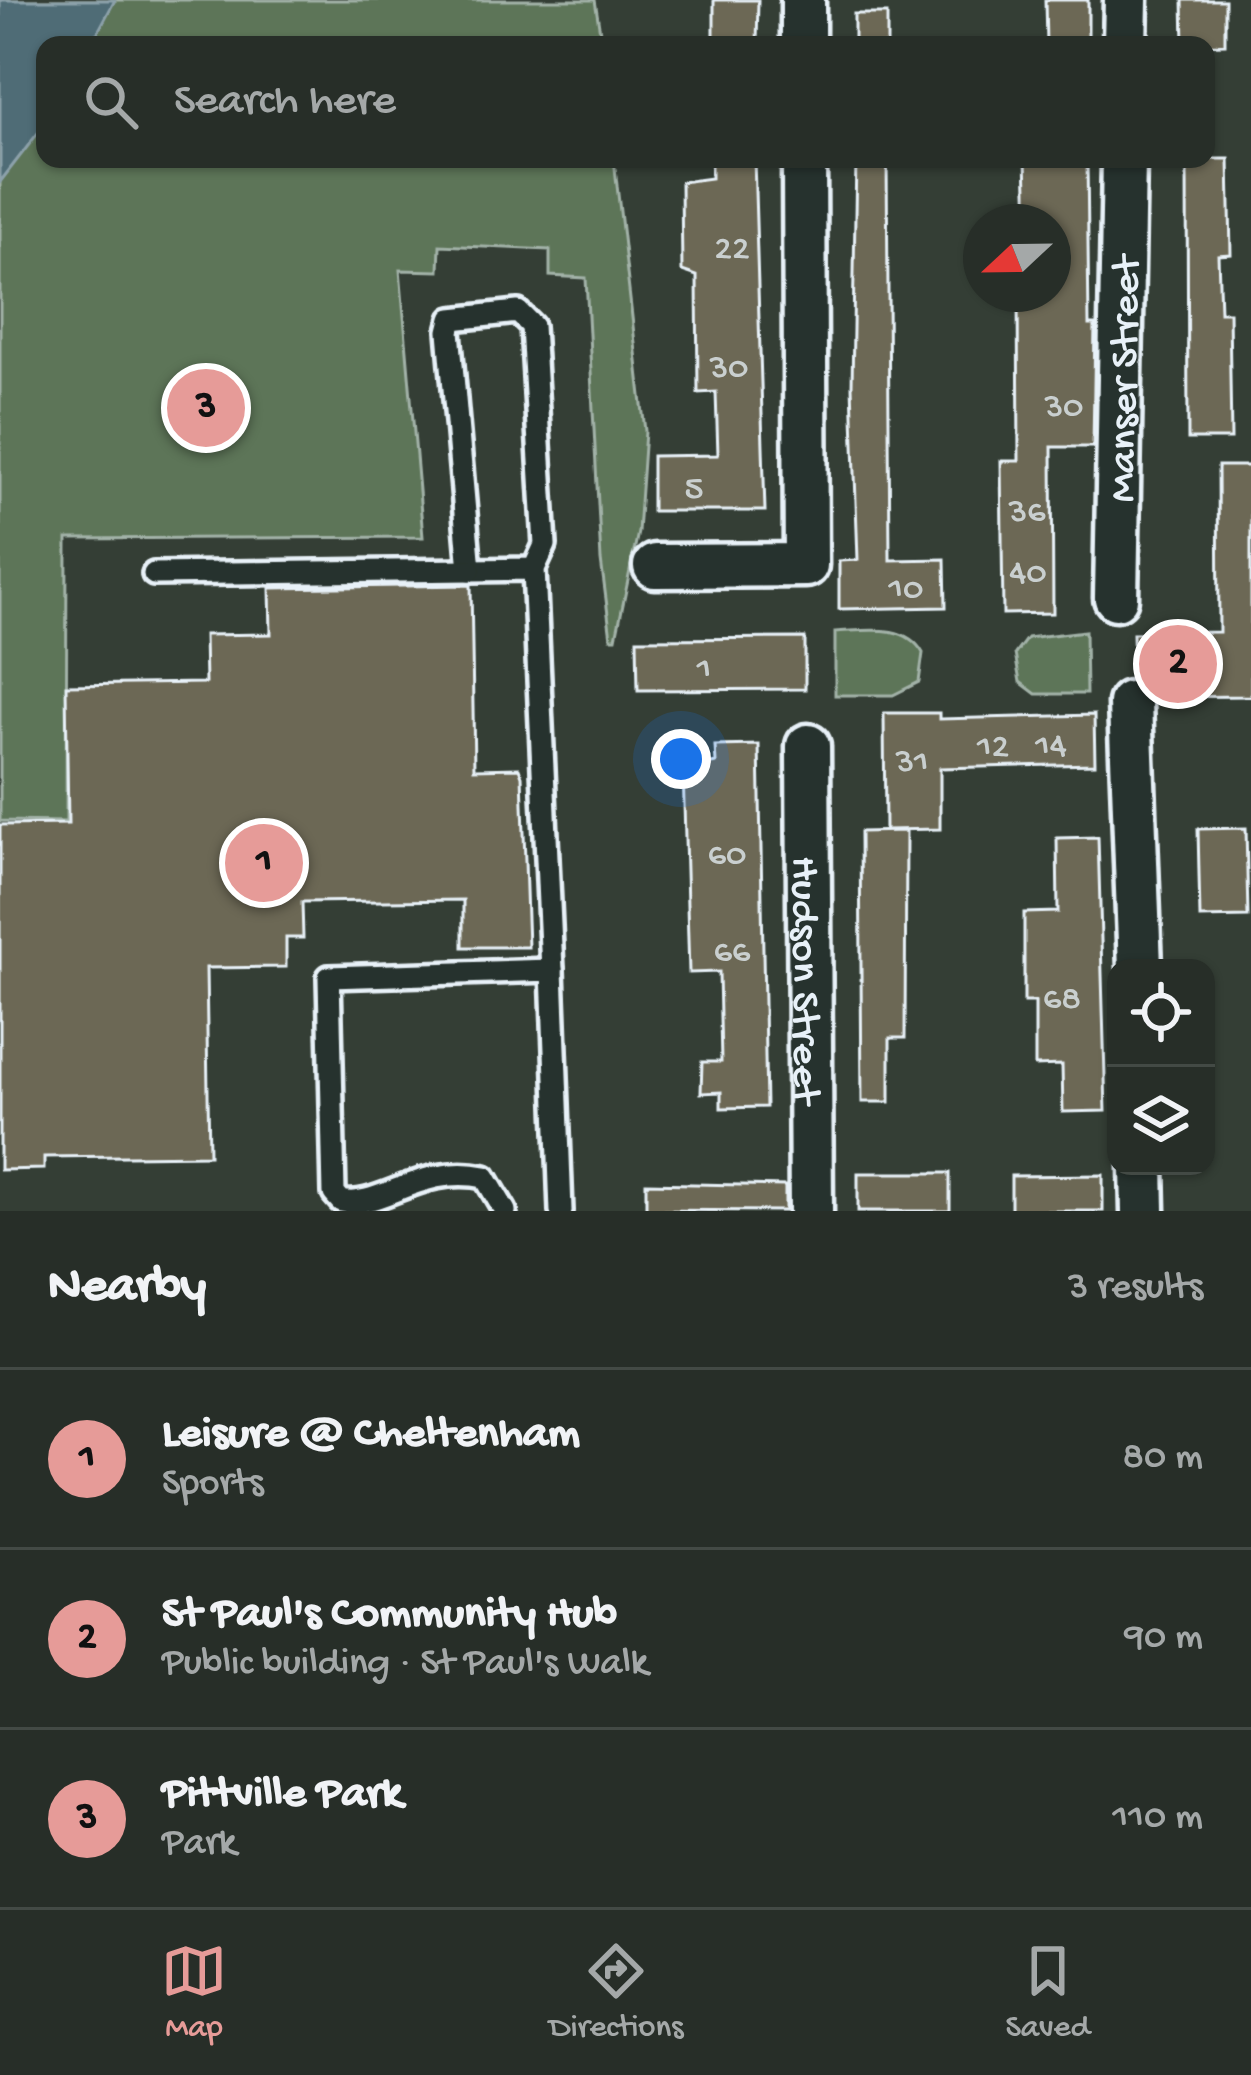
<!DOCTYPE html>
<html lang="en">
<head>
<meta charset="utf-8">
<style>
  :root { --surface:#272e28; --page:#2f3630; --text:#f1f3f6; --muted:#a4a8a8; --line:#434a45; --accent:#e69b98 }
  body { margin:0; font-family:"Gochi Hand",sans-serif; background:var(--page); color:var(--text) }
  .controls { position:absolute; right:36px; bottom:36px; display:grid; overflow:hidden; border-radius:24px; box-shadow:0 3px 9px #0004 }
  .controls button { width:108px; height:108px; display:grid; place-items:center; padding:0; border:0; border-bottom:3px solid var(--line); background:var(--surface); color:var(--text); font:60px sans-serif }
  .compass { position:absolute; left:963px; top:204px; width:108px; height:108px; border-radius:50%; background:var(--surface); box-shadow:0 3px 9px #0004; rotate:248deg }
  .you { position:absolute; left:681px; top:759px; width:42px; height:42px; margin:-30px; border:9px solid #fff; border-radius:50%; background:#1a73e8; box-shadow:0 0 0 18px #1a73e833 }
  .badge { display:grid; place-items:center; width:78px; height:78px; border-radius:50%; background:var(--accent); color:#111; font-size:39px; font-weight:700 }
  .pin { position:absolute; translate:-50% -50%; border:6px solid #fff; box-shadow:0 3px 12px #0006 }
  .list { margin:0; padding:0; list-style:none }
  h2 { display:flex; justify-content:space-between; align-items:center; height:156px; margin:0; padding:0 48px; font-size:51px }
  h2 small { font-size:39px; font-weight:400; color:var(--muted) }
  .list li { display:grid; grid-template-columns:78px 1fr auto; gap:36px; align-items:center; box-sizing:border-box; height:180px; padding:0 48px; border-top:3px solid var(--line) }
  .list b { display:block; font-size:45px; white-space:nowrap }
  .list p { margin:0; font-size:39px; white-space:nowrap; color:var(--muted) }
  .list em { font-size:39px; font-style:normal; color:var(--muted) }
  .icon { flex:none; width:66px; height:66px; fill:none; stroke:currentColor; stroke-width:2; stroke-linecap:round; stroke-linejoin:round }
  .map { position:relative; flex:none; width:1251px; height:1211px; overflow:hidden }
  .search { position:absolute; background:var(--surface); box-shadow:0 3px 9px #0004; left:36px; right:36px; top:36px; height:132px; display:flex; align-items:center; gap:30px; box-sizing:border-box; padding:0 42px; border-radius:24px; color:var(--muted); font-size:45px }
  .sheet { height:696px; background:var(--surface) }
  nav { display:flex; justify-content:space-around; align-items:center; box-sizing:border-box; height:168px; border-top:3px solid var(--line); background:var(--surface); font-size:33px; color:var(--muted) }
  nav a { display:grid; justify-items:center; gap:6px }
  nav .on { color:var(--accent) }
  .map>svg:first-child { display:block }
  .green { fill:#5d7458; stroke:#a2b2a8; stroke-width:3 }
  .water { fill:#4f6c76; stroke:#8ca1aa; stroke-width:3 }
  .building { fill:#6c6855; stroke:#e8f1f8; stroke-width:3 }
  .lines { fill:none; stroke-linecap:round; stroke-linejoin:round }
  .lane-casing { stroke:#e8f1f8; stroke-width:30 }
  .street-casing { stroke:#e8f1f8; stroke-width:51 }
  .lane { stroke:#26332d; stroke-width:21 }
  .street { stroke:#26332d; stroke-width:42 }
  .labels { text-anchor:middle; stroke-width:9; stroke-linejoin:round; paint-order:stroke }
  .number-label { font-size:36px; fill:#c9cfcf }
  .street-label { font-size:42px; fill:#e8f1f8; stroke:#26332d }
</style>
</head>
<body>
<div class="map">
<svg width="1251" height="1211" viewBox="0 0 1251 1211">
  <rect width="100%" height="100%" fill="#343e35"/>
  <filter id="ink" filterUnits="userSpaceOnUse"><feTurbulence type="fractalNoise" baseFrequency=".00833" numOctaves="2"/><feDisplacementMap in="SourceGraphic" scale="24" xChannelSelector="R" yChannelSelector="G"/><feConvolveMatrix kernelMatrix="1 2 1 2 8 2 1 2 1" color-interpolation-filters="sRGB"/></filter>
  <g filter="url(#ink)">
    <!-- green -->
    <g class="green">
      <polygon points="0,0 595,0 602,45 45,45 45,159 614,159 645,431 638,532 616,638 611,638 601,560 586,278 550,276 550,250 440,245 439,271 400,270 423,537 67,539 66,822 0,821"/>
      <polygon points="1085,631 1086,694 1036,694 1020,682 1015,654 1027,638"/>
      <path d="M 835,632 C 866,631 905,622 923,653 L 919,682 L 893,695 L 835,695 Z"/>
    </g>
    <!-- water -->
    <polygon class="water" points="0,0 115,0 91,45 45,45 45,124 0,182"/>
    <!-- building -->
    <g class="building">
      <polygon points="714,0 758,0 757,45 714,45"/>
      <polygon points="1045,0 1088,0 1088,45 1046,45"/>
      <polygon points="1183,0 1225,0 1225,44 1184,45"/>
      <rect x="854" y="14" width="33" height="31"/>
      <polygon points="711,159 754,159 765,511 652,511 652,456 718,455 716,392 698,393 697,276 682,271 681,182 711,178"/>
      <polygon points="856,159 887,159 890,560 945,559 946,607 839,609 839,561 858,560 852,386"/>
      <polygon points="1026,159 1087,159 1089,325 1095,325 1093,447 1052,447 1053,613 1003,614 1001,461 1019,461 1018,294 1053,294 1053,222 1028,222"/>
      <polygon points="1187,159 1229,159 1231,254 1218,255 1220,312 1229,312 1231,439 1188,439"/>
      <polygon points="1218,466 1251,466 1251,696 1154,697 1134,679 1133,633 1219,632"/>
      <polygon points="471,585 474,769 519,768 522,776 528,947 463,947 463,900 302,902 303,938 286,938 286,967 206,968 209,1155 44,1157 44,1169 0,1170 0,825 68,824 66,685 205,683 204,635 271,634 270,588"/>
      <polygon points="805,638 805,689 638,690 637,639"/>
      <polygon points="884,713 939,713 939,719 1094,715 1095,764 940,768 940,829 885,830"/>
      <polygon points="759,745 766,1107 721,1108 721,1092 701,1093 702,1062 721,1062 719,972 689,973 683,770 716,763 715,746"/>
      <polygon points="1246,828 1248,917 1200,918 1198,829"/>
      <polygon points="906,831 905,1038 890,1038 890,1102 862,1102 860,832"/>
      <polygon points="1098,837 1106,1111 1063,1112 1062,1065 1035,1066 1035,1002 1024,1002 1024,913 1058,912 1057,838"/>
      <rect x="858" y="1173" width="92" height="38"/>
      <polygon points="1103,1175 1103,1211 1011,1211 1011,1176"/>
      <polygon points="646,1183 785,1186 785,1211 646,1210"/>
    </g>
    <g class="lines">
      <!-- lane casing -->
      <g class="lane-casing">
        <g id="lane">
          <polyline points="534,569 470,570 449,331 452,319 518,312 532,326 545,545 534,569 552,970"/>
          <polyline points="154,574 470,570"/>
          <path d="M 505,1211 L 485,1177 C 421,1163 379,1210 341,1201 L 334,1193 L 329,977 L 552,970 L 561,1211"/>
        </g>
      </g>
      <!-- street casing -->
      <g class="street-casing">
        <g id="street">
          <polyline points="803,0 803,45"/>
          <polyline points="1125,45 1126,0"/>
          <polyline points="655,566 806,565 804,159"/>
          <path id="s1" d="M 1116,598 L 1124,159"/>
          <polyline points="1130,703 1140,968"/>
          <path id="s2" d="M 808,746 L 811,1211"/>
          <polyline points="1142,1166 1143,1211"/>
        </g>
      </g>
      <!-- lane -->
      <use href="#lane" class="lane"/>
      <!-- street -->
      <use href="#street" class="street"/>
    </g>
  </g>
  <g class="labels">
    <!-- number labels -->
    <g class="number-label">
      <text x="732" y="257">22</text>
      <text x="729" y="376">30</text>
      <text x="1064" y="415">30</text>
      <text x="694" y="497">5</text>
      <text x="1027" y="520">36</text>
      <text x="1028" y="581">40</text>
      <text x="906" y="597">10</text>
      <text x="704" y="677">1</text>
      <text x="1051" y="754">14</text>
      <text x="993" y="755">12</text>
      <text x="912" y="770">31</text>
      <text x="727" y="863">60</text>
      <text x="732" y="960">66</text>
      <text x="1062" y="1007">68</text>
    </g>
    <!-- street labels -->
    <g class="street-label">
      <text dy="15" stroke="none"><textPath href="#s1" startOffset="219">Manser Street</textPath></text>
      <text dy="15" stroke="none"><textPath href="#s2" startOffset="234">Hudson Street</textPath></text>
    </g>
  </g>
</svg>
<div class="controls">
<button><svg class="icon" aria-label="locate" viewBox="0 0 24 24"><circle cx="12" cy="12" r="6"/><path d="M12 2v4M12 18v4M2 12h4M18 12h4"/></svg></button>
<button><svg class="icon" aria-label="layers" viewBox="0 0 24 24"><path d="M12 4l9 5-9 5-9-5zM3 14l9 5 9-5"/></svg></button>
</div>
<svg class="compass" viewBox="-18 -18 36 36"><path d="M0-13l5 13h-10z" fill="#e53935"/><path d="M0 13l5-13h-10z" fill="#a4a8a8"/></svg>
<div class="you"></div>
<div class="pin badge" style="left:264px;top:863px">1</div>
<div class="pin badge" style="left:1178px;top:664px">2</div>
<div class="pin badge" style="left:206px;top:408px">3</div>
<div class="search"><svg class="icon" aria-label="search" viewBox="0 0 24 24"><circle cx="10" cy="10" r="6"/><path d="M15 15l6 6"/></svg>Search here</div>
</div>
<section class="sheet">
<h2>Nearby<small>3 results</small></h2>
<ul class="list">
<li><span class="badge">1</span><div><b>Leisure @ Cheltenham</b><p>Sports</p></div><em>80 m</em></li>
<li><span class="badge">2</span><div><b>St Paul's Community Hub</b><p>Public building · St Paul's Walk</p></div><em>90 m</em></li>
<li><span class="badge">3</span><div><b>Pittville Park</b><p>Park</p></div><em>110 m</em></li>
</ul>
</section>
<nav>
<a class="on"><svg class="icon" aria-label="map" viewBox="0 0 24 24"><path d="M3 6l6-2 6 2 6-2v14l-6 2-6-2-6 2zM9 4v14M15 6v14"/></svg>Map</a>
<a><svg class="icon" aria-label="directions" viewBox="0 0 24 24"><path d="M12 3l9 9-9 9-9-9zM9 14v-3h6M13 9l2 2-2 2"/></svg>Directions</a>
<a><svg class="icon" aria-label="saved" viewBox="0 0 24 24"><path d="M7 4h10v16l-5-4-5 4z"/></svg>Saved</a>
</nav>
</body>
</html>
